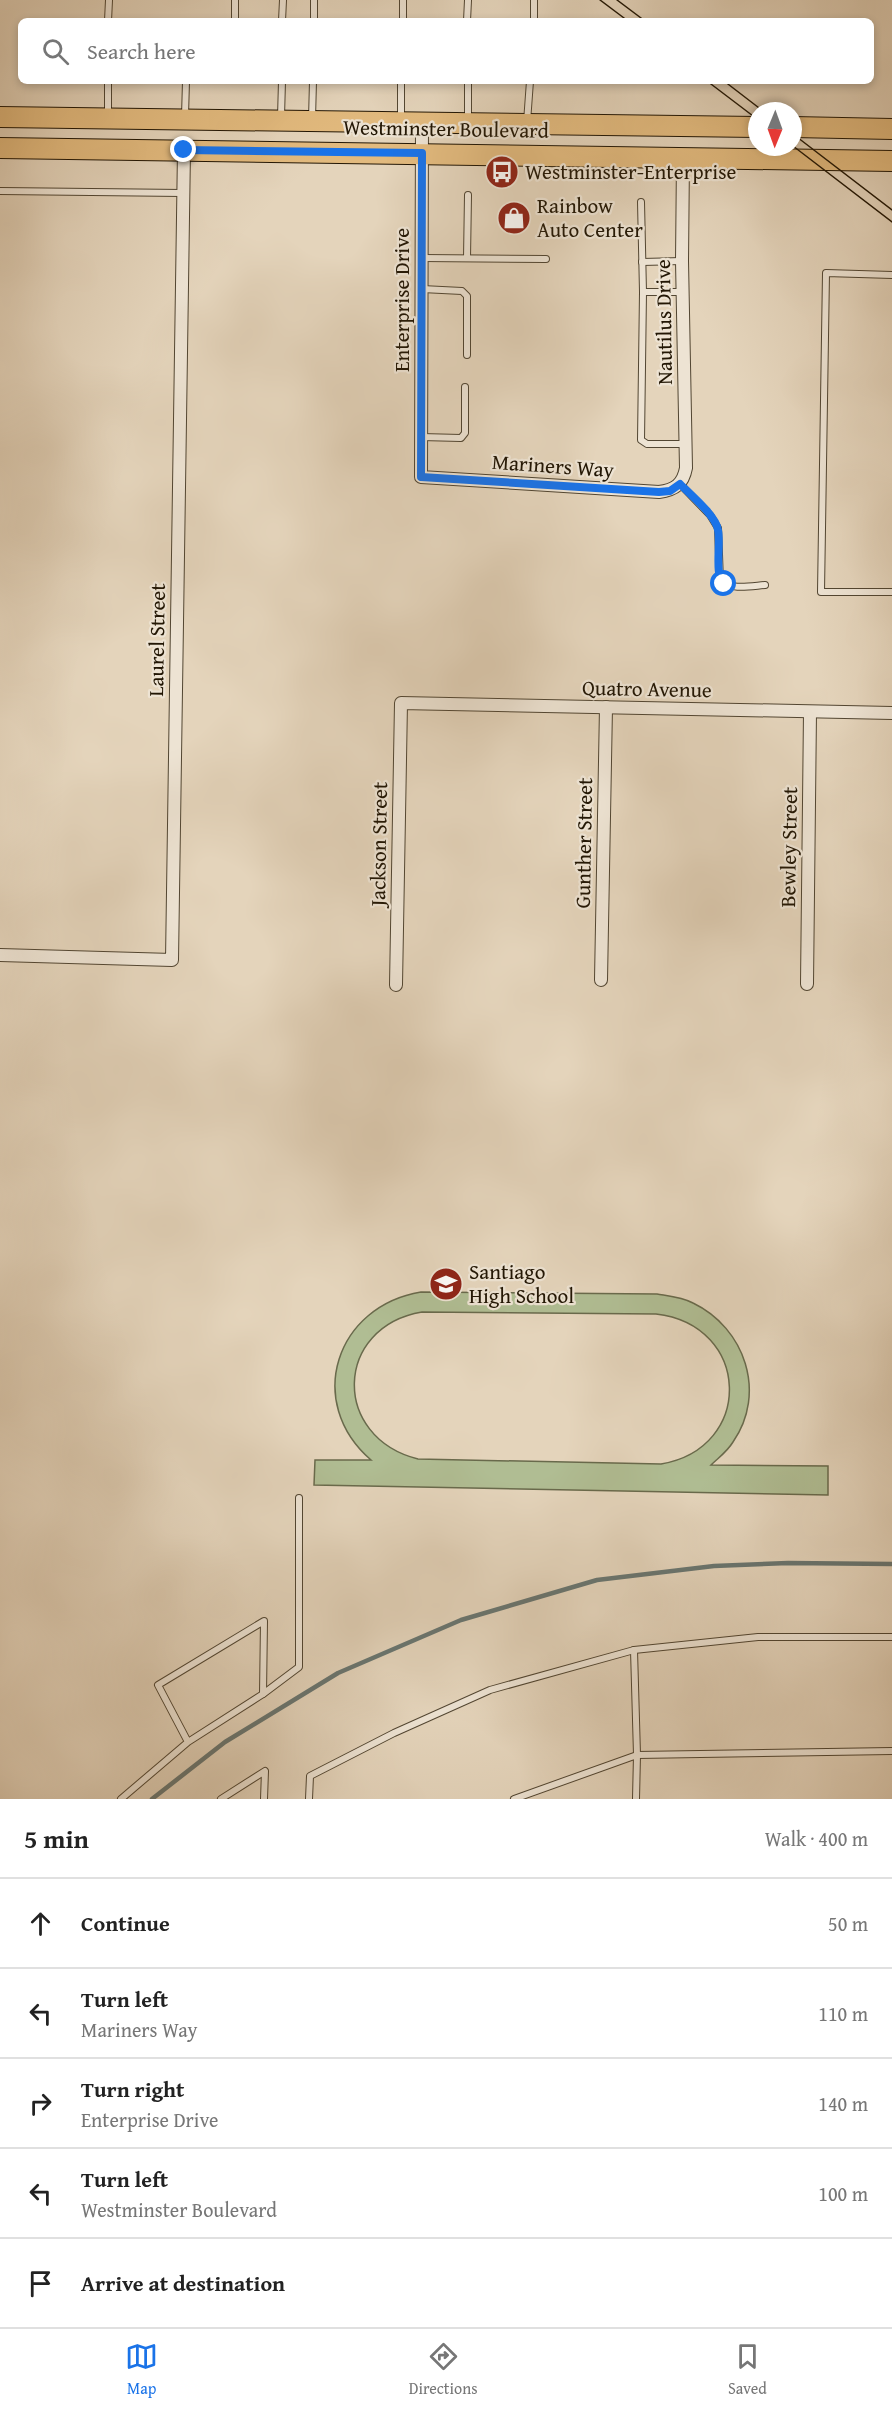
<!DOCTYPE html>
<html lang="en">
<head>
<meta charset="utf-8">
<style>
  :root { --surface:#fff; --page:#f2f2f2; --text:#222; --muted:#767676; --line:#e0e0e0; --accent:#1a73e8 }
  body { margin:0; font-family:"Gentium Book Plus",serif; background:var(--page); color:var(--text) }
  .compass { position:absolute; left:748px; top:102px; width:54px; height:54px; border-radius:50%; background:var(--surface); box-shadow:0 3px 9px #0003; rotate:181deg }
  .stop { position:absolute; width:18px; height:18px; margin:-14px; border:4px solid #1a73e8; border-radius:50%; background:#fff }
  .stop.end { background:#1a73e8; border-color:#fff; box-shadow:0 2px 6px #0008 }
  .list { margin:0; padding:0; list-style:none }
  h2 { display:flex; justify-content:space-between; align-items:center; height:78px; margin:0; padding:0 24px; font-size:26px }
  h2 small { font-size:20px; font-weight:400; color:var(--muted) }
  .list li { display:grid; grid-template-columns:39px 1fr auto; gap:18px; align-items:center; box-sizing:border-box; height:90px; padding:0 24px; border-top:2px solid var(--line) }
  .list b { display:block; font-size:22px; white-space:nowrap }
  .list p { margin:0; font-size:20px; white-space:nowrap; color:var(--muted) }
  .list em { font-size:20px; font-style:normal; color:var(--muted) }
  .icon { flex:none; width:33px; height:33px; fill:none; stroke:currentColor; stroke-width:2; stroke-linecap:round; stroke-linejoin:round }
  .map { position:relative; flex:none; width:892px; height:1799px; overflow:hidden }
  .search { position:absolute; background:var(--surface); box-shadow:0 3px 9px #0003; left:18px; right:18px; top:18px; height:66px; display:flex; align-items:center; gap:15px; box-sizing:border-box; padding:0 21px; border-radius:9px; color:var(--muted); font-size:22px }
  .sheet { height:528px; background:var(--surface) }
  nav { display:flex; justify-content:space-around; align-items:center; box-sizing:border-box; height:84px; border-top:2px solid var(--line); background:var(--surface); font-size:16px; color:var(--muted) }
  nav a { display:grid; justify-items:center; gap:3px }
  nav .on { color:var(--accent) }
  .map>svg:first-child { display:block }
  .green { fill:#b0bd93; stroke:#696a4c; stroke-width:1.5; fill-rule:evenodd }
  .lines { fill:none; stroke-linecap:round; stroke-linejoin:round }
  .stream { stroke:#697671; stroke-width:4.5 }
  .lane-casing { stroke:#524632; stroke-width:8 }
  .street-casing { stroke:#524632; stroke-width:14 }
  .primary-casing { stroke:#221604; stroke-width:22 }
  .lane { stroke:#ede3d3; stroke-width:6 }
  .street { stroke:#ede3d3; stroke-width:12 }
  .primary { stroke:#e2ba7e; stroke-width:20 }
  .tram { stroke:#221604; stroke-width:1.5 }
  .route { stroke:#1a73e8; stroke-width:8 }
  .labels { text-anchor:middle; stroke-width:4.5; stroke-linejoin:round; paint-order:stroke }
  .street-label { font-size:21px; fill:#221604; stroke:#ede3d3 }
  .poi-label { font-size:21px; fill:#221604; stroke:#ede3d3; text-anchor:start }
</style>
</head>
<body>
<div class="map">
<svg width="892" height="1799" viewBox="0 0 892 1799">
  <rect width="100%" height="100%" fill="#e4d4bb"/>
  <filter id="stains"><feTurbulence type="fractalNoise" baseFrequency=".00333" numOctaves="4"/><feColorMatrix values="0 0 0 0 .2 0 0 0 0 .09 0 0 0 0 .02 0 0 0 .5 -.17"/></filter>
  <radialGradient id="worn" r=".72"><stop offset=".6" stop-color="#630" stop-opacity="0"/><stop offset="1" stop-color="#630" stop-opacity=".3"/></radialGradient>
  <!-- green -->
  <path class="green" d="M 421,1292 L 657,1294 C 669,1296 682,1297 693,1303 C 745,1328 767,1393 733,1442 C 727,1452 718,1458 711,1465 L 828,1466 L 828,1495 L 314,1485 L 315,1460 L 371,1460 C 304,1402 336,1306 421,1292 ZM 422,1312 L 656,1314 C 751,1325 755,1448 661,1464 L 418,1459 C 331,1437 334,1327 422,1312 Z"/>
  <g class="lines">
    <!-- stream -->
    <polyline class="stream" points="152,1799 225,1742 338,1673 461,1620 597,1580 714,1566 788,1563 892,1564"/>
    <!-- lane casing -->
    <g class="lane-casing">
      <g id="lane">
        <polyline points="108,21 109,0"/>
        <polyline points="235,21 235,0"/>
        <polyline points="282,21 283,0"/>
        <polyline points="314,21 314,0"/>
        <polyline points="403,21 403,0"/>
        <polyline points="467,21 468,0"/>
        <polyline points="534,21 534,0"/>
        <polyline points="108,81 108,115"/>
        <polyline points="468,81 468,120"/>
        <polyline points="185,116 186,81"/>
        <polyline points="281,117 282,81"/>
        <polyline points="312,119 313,81"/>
        <polyline points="401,119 401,81"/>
        <polyline points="527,122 530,81"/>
        <polyline points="0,191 183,193"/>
        <polyline points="641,202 643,292"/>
        <polyline points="422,258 546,259"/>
        <polyline points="467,258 468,195"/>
        <polyline points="642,262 682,261"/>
        <polyline points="892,275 826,273 821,592 892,592"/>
        <polyline points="422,289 462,291 467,296 467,355"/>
        <polyline points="682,292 643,292 641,440 647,444 685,444"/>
        <polyline points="421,437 461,438 465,433 465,387"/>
        <path d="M 680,484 L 710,515 L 718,528 L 720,581 C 731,590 751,586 765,585"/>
        <polyline points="634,1650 637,1755 636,1799"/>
        <polyline points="263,1694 299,1667 299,1498"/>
        <polyline points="121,1799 188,1742 263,1694 264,1621 158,1685 188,1742"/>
        <polyline points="221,1799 265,1771 264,1799"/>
        <polyline points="309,1799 310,1776 394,1733 490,1690 634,1650 758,1637 892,1637"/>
        <polyline points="514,1799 637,1755 892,1751"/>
      </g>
    </g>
    <!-- street casing -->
    <g class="street-casing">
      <g id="street">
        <path d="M 422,123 L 421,477 L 659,492 C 675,490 683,484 686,468 L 682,261 L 683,158"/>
        <polyline points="0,955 172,960 184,150"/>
        <polyline points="601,980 606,707"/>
        <polyline points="807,984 810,712"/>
        <polyline points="396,985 401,703 892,713"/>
      </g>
    </g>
    <!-- primary casing -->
    <g class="primary-casing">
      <g id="primary">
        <polyline points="0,117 757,127"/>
        <polyline points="793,127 892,129"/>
        <polyline points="0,148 892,161"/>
      </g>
    </g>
    <!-- lane -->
    <use href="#lane" class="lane"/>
    <!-- street -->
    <use href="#street" class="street"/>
    <!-- primary -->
    <use href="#primary" class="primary"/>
    <!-- tram -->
    <g class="tram">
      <polyline points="600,0 628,21"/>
      <polyline points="617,0 645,21"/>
      <polyline points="707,81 757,119"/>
      <polyline points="724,81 763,111"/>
      <polyline points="793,134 892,210"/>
      <polyline points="793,146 892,222"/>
    </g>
  </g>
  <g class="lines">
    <!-- route -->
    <path class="route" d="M 184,150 L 422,153 L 421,477 L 659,492 L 670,491 L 680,484 C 691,495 716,516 718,530 C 721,544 714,576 724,584"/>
  </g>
  <!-- icons -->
  <defs>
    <g id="bus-disc" transform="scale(1.725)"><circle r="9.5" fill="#8f2418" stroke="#ede3d3"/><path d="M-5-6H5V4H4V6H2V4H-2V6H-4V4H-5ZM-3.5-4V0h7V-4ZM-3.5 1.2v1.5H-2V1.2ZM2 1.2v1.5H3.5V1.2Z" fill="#fff"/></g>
    <g id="shop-disc" transform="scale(1.725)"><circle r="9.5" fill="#8f2418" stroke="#ede3d3"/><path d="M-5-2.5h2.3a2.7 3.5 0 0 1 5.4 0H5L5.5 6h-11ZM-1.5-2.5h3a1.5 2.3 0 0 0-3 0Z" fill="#fff"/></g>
    <g id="school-disc" transform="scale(1.725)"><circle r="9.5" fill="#8f2418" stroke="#ede3d3"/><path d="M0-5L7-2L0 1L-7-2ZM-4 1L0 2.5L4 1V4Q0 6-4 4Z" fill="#fff"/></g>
  </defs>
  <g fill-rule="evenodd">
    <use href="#bus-disc" x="502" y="172"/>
    <use href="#shop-disc" x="514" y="218"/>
    <use href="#school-disc" x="446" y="1284"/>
  </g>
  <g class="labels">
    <!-- street labels -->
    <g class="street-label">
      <text transform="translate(446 129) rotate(1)" y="7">Westminster Boulevard</text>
      <text transform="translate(402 300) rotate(-90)" y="7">Enterprise Drive</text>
      <text transform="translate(664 322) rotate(-91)" y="7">Nautilus Drive</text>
      <text transform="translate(553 466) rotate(4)" y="7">Mariners Way</text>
      <text transform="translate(157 640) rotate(-89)" y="7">Laurel Street</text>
      <text transform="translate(647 689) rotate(1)" y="7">Quatro Avenue</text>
      <text transform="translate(584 843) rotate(-89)" y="7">Gunther Street</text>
      <text transform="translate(379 844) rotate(-89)" y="7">Jackson Street</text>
      <text transform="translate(789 847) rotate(-89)" y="7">Bewley Street</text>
    </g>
    <!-- poi labels -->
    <g class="poi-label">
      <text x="525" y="179">Westminster-Enterprise</text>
      <text x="537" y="213">Rainbow<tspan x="537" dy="24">Auto Center</tspan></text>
      <text x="469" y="1279">Santiago<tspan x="469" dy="24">High School</tspan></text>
    </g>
  </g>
  <rect width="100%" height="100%" filter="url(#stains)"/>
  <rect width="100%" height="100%" fill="url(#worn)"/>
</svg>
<svg class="compass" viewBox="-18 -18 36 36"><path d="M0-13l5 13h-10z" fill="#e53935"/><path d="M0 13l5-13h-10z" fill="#767676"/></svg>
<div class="stop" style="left:724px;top:584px"></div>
<div class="stop end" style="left:184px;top:150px"></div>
<div class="search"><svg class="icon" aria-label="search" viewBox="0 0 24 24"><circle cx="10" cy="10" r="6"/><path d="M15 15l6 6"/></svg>Search here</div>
</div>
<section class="sheet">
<h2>5 min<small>Walk · 400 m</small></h2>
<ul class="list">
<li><svg class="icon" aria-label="ahead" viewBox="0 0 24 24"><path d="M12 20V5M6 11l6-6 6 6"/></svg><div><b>Continue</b></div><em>50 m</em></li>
<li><svg class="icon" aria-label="left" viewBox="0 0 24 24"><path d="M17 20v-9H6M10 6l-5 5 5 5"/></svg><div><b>Turn left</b><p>Mariners Way</p></div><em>110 m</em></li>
<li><svg class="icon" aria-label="right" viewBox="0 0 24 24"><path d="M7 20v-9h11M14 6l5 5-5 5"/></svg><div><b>Turn right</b><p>Enterprise Drive</p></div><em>140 m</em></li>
<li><svg class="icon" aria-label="left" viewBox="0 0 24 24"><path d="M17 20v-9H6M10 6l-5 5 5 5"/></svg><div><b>Turn left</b><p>Westminster Boulevard</p></div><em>100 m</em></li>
<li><svg class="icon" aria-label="arrive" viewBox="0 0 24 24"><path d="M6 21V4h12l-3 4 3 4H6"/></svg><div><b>Arrive at destination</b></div></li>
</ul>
</section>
<nav>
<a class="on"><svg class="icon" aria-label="map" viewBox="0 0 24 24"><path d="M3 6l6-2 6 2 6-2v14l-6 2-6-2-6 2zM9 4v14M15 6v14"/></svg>Map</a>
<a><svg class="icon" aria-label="directions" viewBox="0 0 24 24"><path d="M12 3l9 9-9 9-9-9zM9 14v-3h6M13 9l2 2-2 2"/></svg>Directions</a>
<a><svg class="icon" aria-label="saved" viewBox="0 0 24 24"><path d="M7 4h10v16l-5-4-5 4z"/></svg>Saved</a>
</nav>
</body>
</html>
